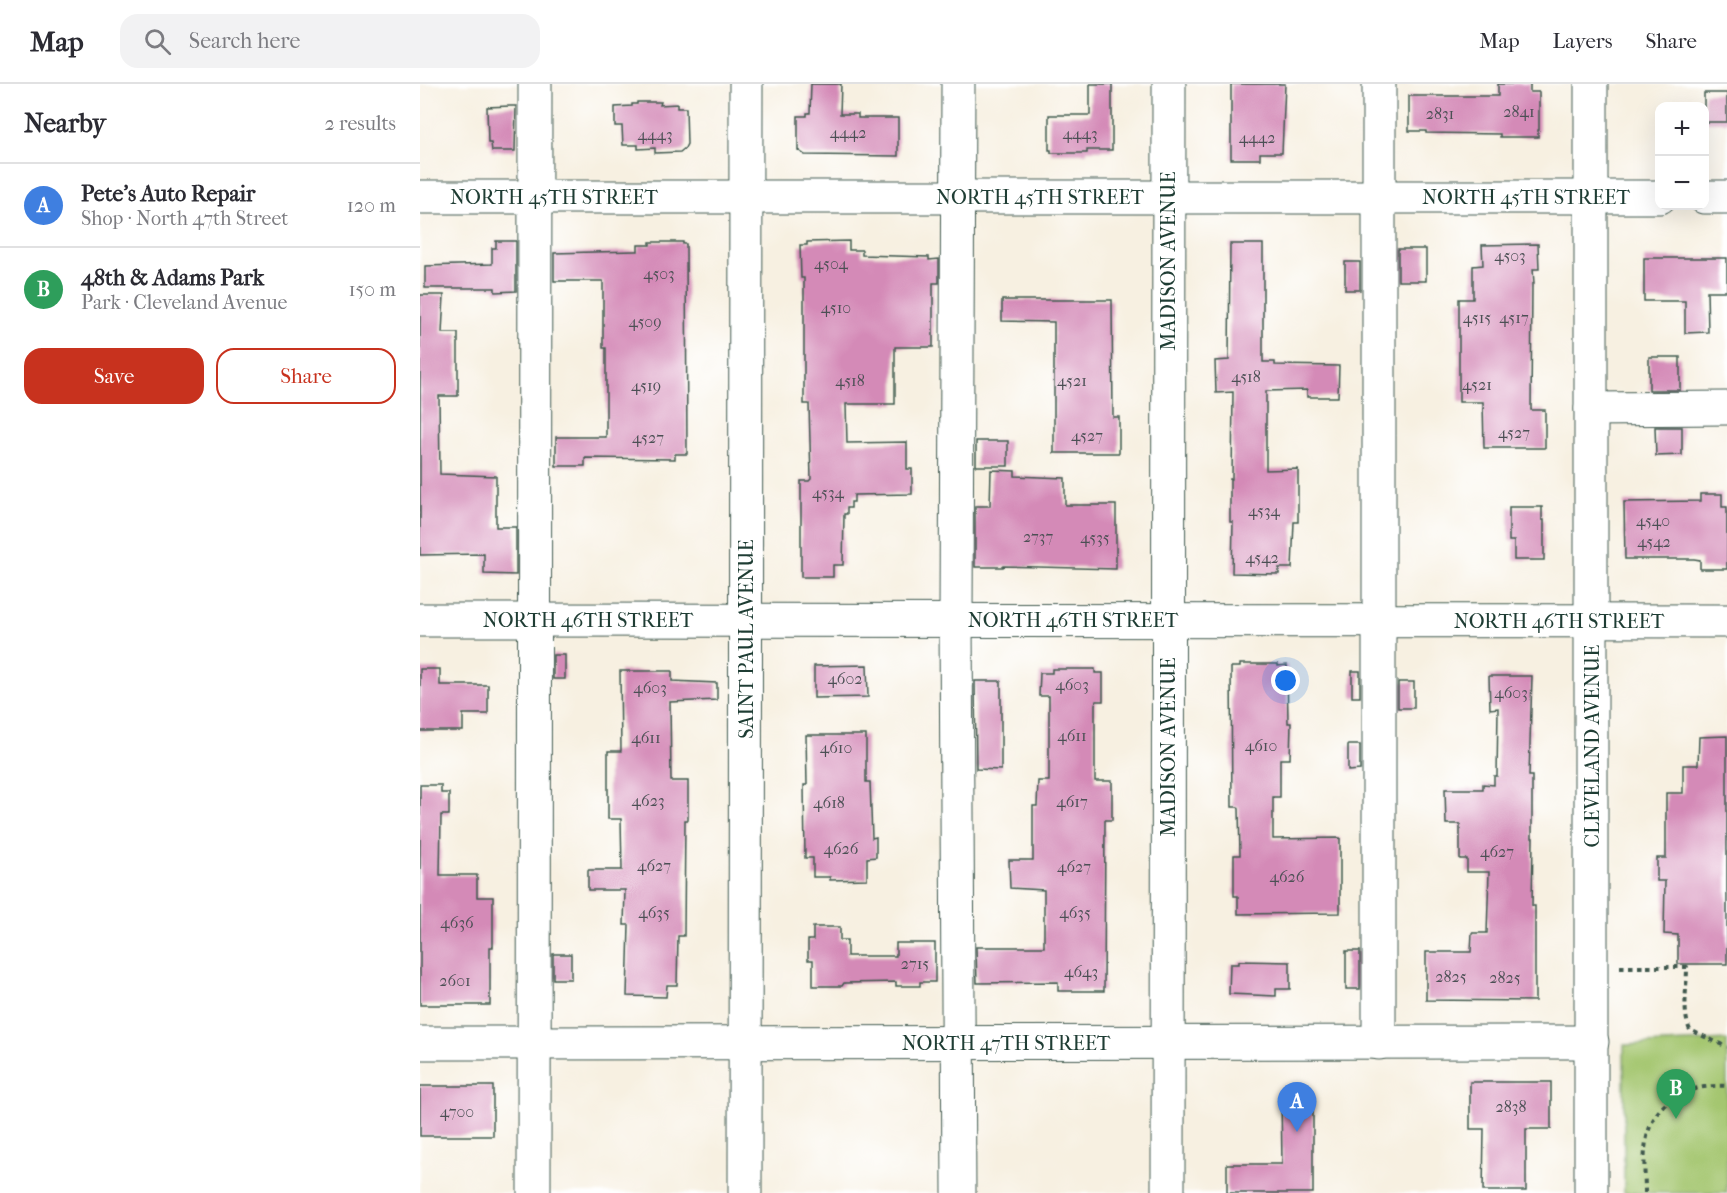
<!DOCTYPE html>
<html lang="en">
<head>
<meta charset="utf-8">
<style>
  :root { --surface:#fff; --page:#f2f2f3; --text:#2b2b33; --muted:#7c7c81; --line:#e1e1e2; --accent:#c8321e }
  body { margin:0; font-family:"IM FELL French Canon",serif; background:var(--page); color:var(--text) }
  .controls { position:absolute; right:18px; top:18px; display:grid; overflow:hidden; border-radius:12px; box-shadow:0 6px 24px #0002 }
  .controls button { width:54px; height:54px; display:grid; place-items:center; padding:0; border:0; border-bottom:2px solid var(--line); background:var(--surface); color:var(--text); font:30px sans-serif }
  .you { position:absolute; left:866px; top:597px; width:21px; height:21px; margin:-15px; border:4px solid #fff; border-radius:50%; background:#1a73e8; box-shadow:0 0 0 9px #1a73e833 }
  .badge { display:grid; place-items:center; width:39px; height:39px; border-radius:50%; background:var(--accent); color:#fff; font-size:20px; font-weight:700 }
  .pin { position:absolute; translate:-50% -50px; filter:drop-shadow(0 2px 3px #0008) }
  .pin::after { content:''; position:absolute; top:32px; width:21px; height:18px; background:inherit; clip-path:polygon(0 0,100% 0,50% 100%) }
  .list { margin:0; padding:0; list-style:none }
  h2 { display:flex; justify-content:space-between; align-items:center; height:78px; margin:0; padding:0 24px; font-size:26px }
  h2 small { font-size:20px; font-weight:400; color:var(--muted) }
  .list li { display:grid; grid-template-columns:39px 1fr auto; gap:18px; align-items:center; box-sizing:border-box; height:84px; padding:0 24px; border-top:2px solid var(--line) }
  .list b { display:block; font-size:22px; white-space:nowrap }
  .list p { margin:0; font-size:20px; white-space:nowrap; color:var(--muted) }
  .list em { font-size:20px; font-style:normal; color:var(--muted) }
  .actions { display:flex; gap:12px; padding:18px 24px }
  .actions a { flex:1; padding:14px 0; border:2px solid var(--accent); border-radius:18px; text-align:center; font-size:21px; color:var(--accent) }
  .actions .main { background:var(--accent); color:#fff }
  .icon { flex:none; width:33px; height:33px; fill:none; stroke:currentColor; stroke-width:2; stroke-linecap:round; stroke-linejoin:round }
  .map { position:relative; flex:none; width:1307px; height:1109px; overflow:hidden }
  header { display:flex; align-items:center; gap:36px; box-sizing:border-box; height:84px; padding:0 30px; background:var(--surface); border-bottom:2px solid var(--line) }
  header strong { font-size:28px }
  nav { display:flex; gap:33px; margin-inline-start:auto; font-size:21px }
  .search { width:420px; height:54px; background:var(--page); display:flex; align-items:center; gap:15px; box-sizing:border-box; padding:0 21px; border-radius:18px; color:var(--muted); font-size:22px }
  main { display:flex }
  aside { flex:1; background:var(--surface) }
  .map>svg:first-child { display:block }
  .green { fill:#a4c66f; stroke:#628252; stroke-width:1.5 }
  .building { fill:#d48ab7 }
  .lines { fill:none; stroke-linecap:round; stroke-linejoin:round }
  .minor-casing { stroke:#3f584e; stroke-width:35 }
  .path { stroke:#3f584e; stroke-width:4; stroke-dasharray:4.5 4.5; stroke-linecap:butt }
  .minor { stroke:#fff; stroke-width:33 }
  .labels { text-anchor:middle; stroke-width:4.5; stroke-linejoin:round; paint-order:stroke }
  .number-label { font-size:16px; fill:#4c5055 }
  .street-label { font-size:20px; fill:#1f3d34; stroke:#fff }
</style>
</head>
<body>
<header>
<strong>Map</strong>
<div class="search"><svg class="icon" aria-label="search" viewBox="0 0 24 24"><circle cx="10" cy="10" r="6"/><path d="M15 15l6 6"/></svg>Search here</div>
<nav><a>Map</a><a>Layers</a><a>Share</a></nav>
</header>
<main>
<aside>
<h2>Nearby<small>2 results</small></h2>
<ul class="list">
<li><span class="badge" style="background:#3f7fe0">A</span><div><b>Pete's Auto Repair</b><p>Shop · North 47th Street</p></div><em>120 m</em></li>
<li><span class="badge" style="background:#2e9e5b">B</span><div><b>48th &amp; Adams Park</b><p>Park · Cleveland Avenue</p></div><em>150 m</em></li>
</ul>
<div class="actions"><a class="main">Save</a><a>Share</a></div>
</aside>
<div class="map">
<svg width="1307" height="1109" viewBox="0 0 1307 1109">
  <rect width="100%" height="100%" fill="#fff"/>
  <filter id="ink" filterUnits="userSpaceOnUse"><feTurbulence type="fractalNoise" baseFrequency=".0167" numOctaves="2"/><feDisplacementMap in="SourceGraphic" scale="12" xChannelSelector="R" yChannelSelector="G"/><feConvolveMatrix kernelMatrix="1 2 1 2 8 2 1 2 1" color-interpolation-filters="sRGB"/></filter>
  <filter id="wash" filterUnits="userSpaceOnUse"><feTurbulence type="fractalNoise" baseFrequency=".008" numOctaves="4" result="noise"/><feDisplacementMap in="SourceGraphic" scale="24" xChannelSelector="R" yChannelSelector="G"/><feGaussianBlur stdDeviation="1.35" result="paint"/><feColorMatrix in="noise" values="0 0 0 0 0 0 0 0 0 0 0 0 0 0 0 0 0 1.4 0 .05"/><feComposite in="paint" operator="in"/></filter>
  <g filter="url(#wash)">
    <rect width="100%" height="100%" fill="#f7f0e1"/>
    <!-- green -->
    <polygon class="green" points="1307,956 1307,1109 1204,1109 1204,961"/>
    <g id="blocks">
      <!-- building -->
      <g class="building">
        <polygon points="391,0 421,0 420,30 438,30 438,34 478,34 478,72 385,71 378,66 378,32 387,32 387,29 390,29"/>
        <polygon points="670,0 692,0 692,66 667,66 667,69 631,69 631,66 629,66 629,31 670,31"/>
        <polygon points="811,0 865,0 862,69 840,69 840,75 811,75"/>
        <polygon points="1078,0 1110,0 1110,8 1119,8 1119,46 1118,46 1118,53 1080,53 1080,50 1006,49 1006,47 989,47 989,12 1078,12"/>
        <rect x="1284" y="9" width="23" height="29"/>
        <polygon points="217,18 241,18 240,21 257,20 257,24 266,24 267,60 265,64 260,68 235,69 235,64 218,65 218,61 203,61 202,42 195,42 195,23 212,22 212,20 217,20"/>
        <polygon points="90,22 96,22 95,67 72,67 71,59 68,59 67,23"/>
        <polygon points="76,157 96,157 96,207 75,208 75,204 5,204 5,182 72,180 72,164 76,164"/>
        <polygon points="429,157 429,166 442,166 442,171 509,173 509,176 519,175 519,199 513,199 513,263 475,263 475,320 426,320 427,359 487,358 487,385 492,385 492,410 434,411 434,418 431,418 431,424 427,424 427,430 424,430 423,481 413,481 413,493 381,493 381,397 389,397 391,395 389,320 384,320 384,194 381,194 380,161 387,161 387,158"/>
        <polygon points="230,158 263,158 263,160 266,160 267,370 255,370 255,375 165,374 165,382 136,382 136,353 186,353 186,264 183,264 183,197 134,197 134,169 215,167 218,167 218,161 230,161"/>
        <polygon points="810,160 843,160 843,278 855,278 855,281 919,282 918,313 887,313 887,306 846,307 846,386 878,385 878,438 874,438 872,484 859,484 859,490 812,489 813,438 810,438 810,395 812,395 813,308 796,309 795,277 809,276"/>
        <polygon points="1118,160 1119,185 1113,185 1114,200 1112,200 1111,326 1125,326 1125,364 1064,364 1063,318 1039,318 1039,215 1053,215 1053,182 1063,181 1062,161"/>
        <rect x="978" y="165" width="28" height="32"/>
        <polygon points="1224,174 1307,174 1307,207 1287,207 1288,248 1265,249 1265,217 1224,217"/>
        <rect x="925" y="178" width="15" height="28"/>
        <polygon points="0,211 24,211 22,249 38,249 38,312 19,312 20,390 76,392 76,443 96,443 96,491 64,490 64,470 0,471"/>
        <polygon points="582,216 692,216 693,333 699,333 699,369 634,369 634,238 582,237"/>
        <rect x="1229" y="273" width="31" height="33"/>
        <polygon points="1235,343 1262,343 1262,371 1236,372"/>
        <rect x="556" y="357" width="32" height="25"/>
        <polygon points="571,386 595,387 595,392 645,394 645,421 696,421 696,485 583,482 583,483 555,483 555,422 570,422"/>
        <polygon points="1280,410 1302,410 1302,423 1307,423 1307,485 1280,485 1280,476 1274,475 1205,475 1204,418 1280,417"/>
        <polygon points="1089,423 1122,423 1122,436 1124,436 1124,476 1094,476 1094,457 1089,457"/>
        <rect x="133" y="571" width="12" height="24"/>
        <polygon points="820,580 858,580 858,582 867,581 868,639 871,639 870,675 860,675 860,713 853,713 853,755 920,754 920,829 818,830 818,812 814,812 814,771 820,771 819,725 818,723 812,723 811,583 820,583"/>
        <polygon points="447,581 448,613 394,614 394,582"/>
        <polygon points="0,585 20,585 20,601 68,601 68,630 43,630 43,647 0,647"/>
        <polygon points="632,585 675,585 675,589 683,589 683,617 676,617 675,620 675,697 692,697 692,736 685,736 684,907 638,907 638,898 557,899 556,863 624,863 624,806 590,804 589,776 613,776 613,722 617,722 618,697 629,697 629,612 619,612 620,589 632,589"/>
        <polygon points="200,587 252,587 252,597 297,599 297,616 250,618 251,697 268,697 268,736 265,736 264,852 258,852 257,901 247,901 246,913 207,912 209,841 204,841 205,806 168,806 168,786 202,786 201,735 188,735 188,667 201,667"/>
        <rect x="932" y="587" width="8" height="26"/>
        <polygon points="1069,592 1112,592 1109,692 1112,692 1112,754 1113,754 1112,822 1115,822 1115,917 1006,916 1006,868 1051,868 1052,849 1067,849 1069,788 1047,788 1047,775 1040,775 1040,740 1026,740 1025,705 1063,705 1063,700 1074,701 1074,692 1077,692 1078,624 1070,625"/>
        <polygon points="555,597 581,597 581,686 556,685"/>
        <rect x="978" y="598" width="16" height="26"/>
        <polygon points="386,651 446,651 446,698 450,698 452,754 456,753 456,773 447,774 447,795 410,796 410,793 393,793 393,774 385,774 384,701 387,701"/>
        <polygon points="1307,652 1307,880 1258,880 1258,851 1244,850 1245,797 1237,797 1237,774 1246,774 1246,709 1263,709 1263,681 1278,681 1279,653"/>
        <polygon points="928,661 940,661 940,686 928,687"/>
        <polygon points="0,701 21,701 21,709 29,709 29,731 21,731 20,791 57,791 57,813 73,813 73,863 70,863 70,921 0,921"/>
        <polygon points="393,843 420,843 420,856 427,856 427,872 476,872 476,859 515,859 515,898 500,898 500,902 476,902 476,898 424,899 422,902 393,902 393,876 388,876 388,856 393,856"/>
        <rect x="926" y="867" width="14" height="38"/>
        <rect x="133" y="870" width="18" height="25"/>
        <polygon points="819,877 870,878 870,905 856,905 856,912 809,910 810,880 819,880"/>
        <polygon points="1050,998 1131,998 1131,1045 1106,1045 1106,1107 1063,1107 1064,1045 1050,1045"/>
        <rect x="0" y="1002" width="73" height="50"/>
        <polygon points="861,1010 893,1010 893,1109 807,1109 807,1080 862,1080"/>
      </g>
    </g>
  </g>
  <g filter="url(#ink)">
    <use href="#blocks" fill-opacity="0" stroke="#3f584e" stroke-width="1.5"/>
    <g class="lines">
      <!-- minor casing -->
      <g class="minor-casing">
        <g id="minor">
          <polyline points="538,0 536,536 539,1109"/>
          <polyline points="0,113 1240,113"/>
          <polyline points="1284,113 1307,113"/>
          <polyline points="1171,325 1307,324"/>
          <polyline points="0,536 1307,537"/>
          <polyline points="0,959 1172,958"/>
          <polyline points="959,959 959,0"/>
          <polyline points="114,1109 115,0"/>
          <polyline points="325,1109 326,0"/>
          <polyline points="748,1109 749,0"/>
          <polyline points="1171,1109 1171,0"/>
        </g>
      </g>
      <!-- path -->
      <g class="path">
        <path d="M 1200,883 L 1267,883 C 1267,902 1262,929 1270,946 L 1307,963"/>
        <path d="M 1225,1109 C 1225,1088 1222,1063 1230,1043 C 1242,1011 1276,1000 1307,1002"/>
      </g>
      <!-- minor -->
      <use href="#minor" class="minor"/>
    </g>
  </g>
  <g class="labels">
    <!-- number labels -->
    <g class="number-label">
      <text x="1099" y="33">2841</text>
      <text x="1020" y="35">2831</text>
      <text x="428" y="54">4442</text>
      <text x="660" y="55">4443</text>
      <text x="235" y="56">4443</text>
      <text x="837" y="59">4442</text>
      <text x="1090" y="177">4503</text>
      <text x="411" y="185">4504</text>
      <text x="239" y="195">4503</text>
      <text x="416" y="229">4510</text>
      <text x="1057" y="239">4515</text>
      <text x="1094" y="239">4517</text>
      <text x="225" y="243">4509</text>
      <text x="826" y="298">4518</text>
      <text x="430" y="302">4518</text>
      <text x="652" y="302">4521</text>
      <text x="1057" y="306">4521</text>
      <text x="226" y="307">4519</text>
      <text x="1094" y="354">4527</text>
      <text x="667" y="357">4527</text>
      <text x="228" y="359">4527</text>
      <text x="408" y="414">4534</text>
      <text x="844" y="432">4534</text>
      <text x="1233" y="442">4540</text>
      <text x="618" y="458">2737</text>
      <text x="675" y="459">4535</text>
      <text x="1234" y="463">4542</text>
      <text x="842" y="479">4542</text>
      <text x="425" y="600">4602</text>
      <text x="652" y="606">4603</text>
      <text x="230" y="609">4603</text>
      <text x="1091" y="614">4603</text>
      <text x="652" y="657">4611</text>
      <text x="226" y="659">4611</text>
      <text x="841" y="667">4610</text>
      <text x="416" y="669">4610</text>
      <text x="228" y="722">4623</text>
      <text x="652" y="723">4617</text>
      <text x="409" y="724">4618</text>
      <text x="421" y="770">4626</text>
      <text x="1077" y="773">4627</text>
      <text x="234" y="787">4627</text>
      <text x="654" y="788">4627</text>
      <text x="867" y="798">4626</text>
      <text x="234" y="834">4635</text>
      <text x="655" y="834">4635</text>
      <text x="37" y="844">4636</text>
      <text x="495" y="885">2715</text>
      <text x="661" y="893">4643</text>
      <text x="1031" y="898">2825</text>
      <text x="1085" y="899">2825</text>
      <text x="35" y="902">2601</text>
      <text x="1091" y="1028">2838</text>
      <text x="37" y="1033">4700</text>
    </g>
    <!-- street labels -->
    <g class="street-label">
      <text x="134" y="120">NORTH 45TH STREET</text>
      <text x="620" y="120">NORTH 45TH STREET</text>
      <text x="1106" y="120">NORTH 45TH STREET</text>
      <text transform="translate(748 177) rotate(-90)" y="7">MADISON AVENUE</text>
      <text x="168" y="543">NORTH 46TH STREET</text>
      <text x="653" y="543">NORTH 46TH STREET</text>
      <text x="1139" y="544">NORTH 46TH STREET</text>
      <text transform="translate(326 555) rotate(-90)" y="7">SAINT PAUL AVENUE</text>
      <text transform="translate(1172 662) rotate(-90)" y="7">CLEVELAND AVENUE</text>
      <text transform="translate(748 663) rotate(-90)" y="7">MADISON AVENUE</text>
      <text x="586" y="966">NORTH 47TH STREET</text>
    </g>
  </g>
</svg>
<div class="controls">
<button>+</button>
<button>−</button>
</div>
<div class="you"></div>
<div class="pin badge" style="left:877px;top:1048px;background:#3f7fe0">A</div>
<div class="pin badge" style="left:1256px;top:1035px;background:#2e9e5b">B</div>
</div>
</main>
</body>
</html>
